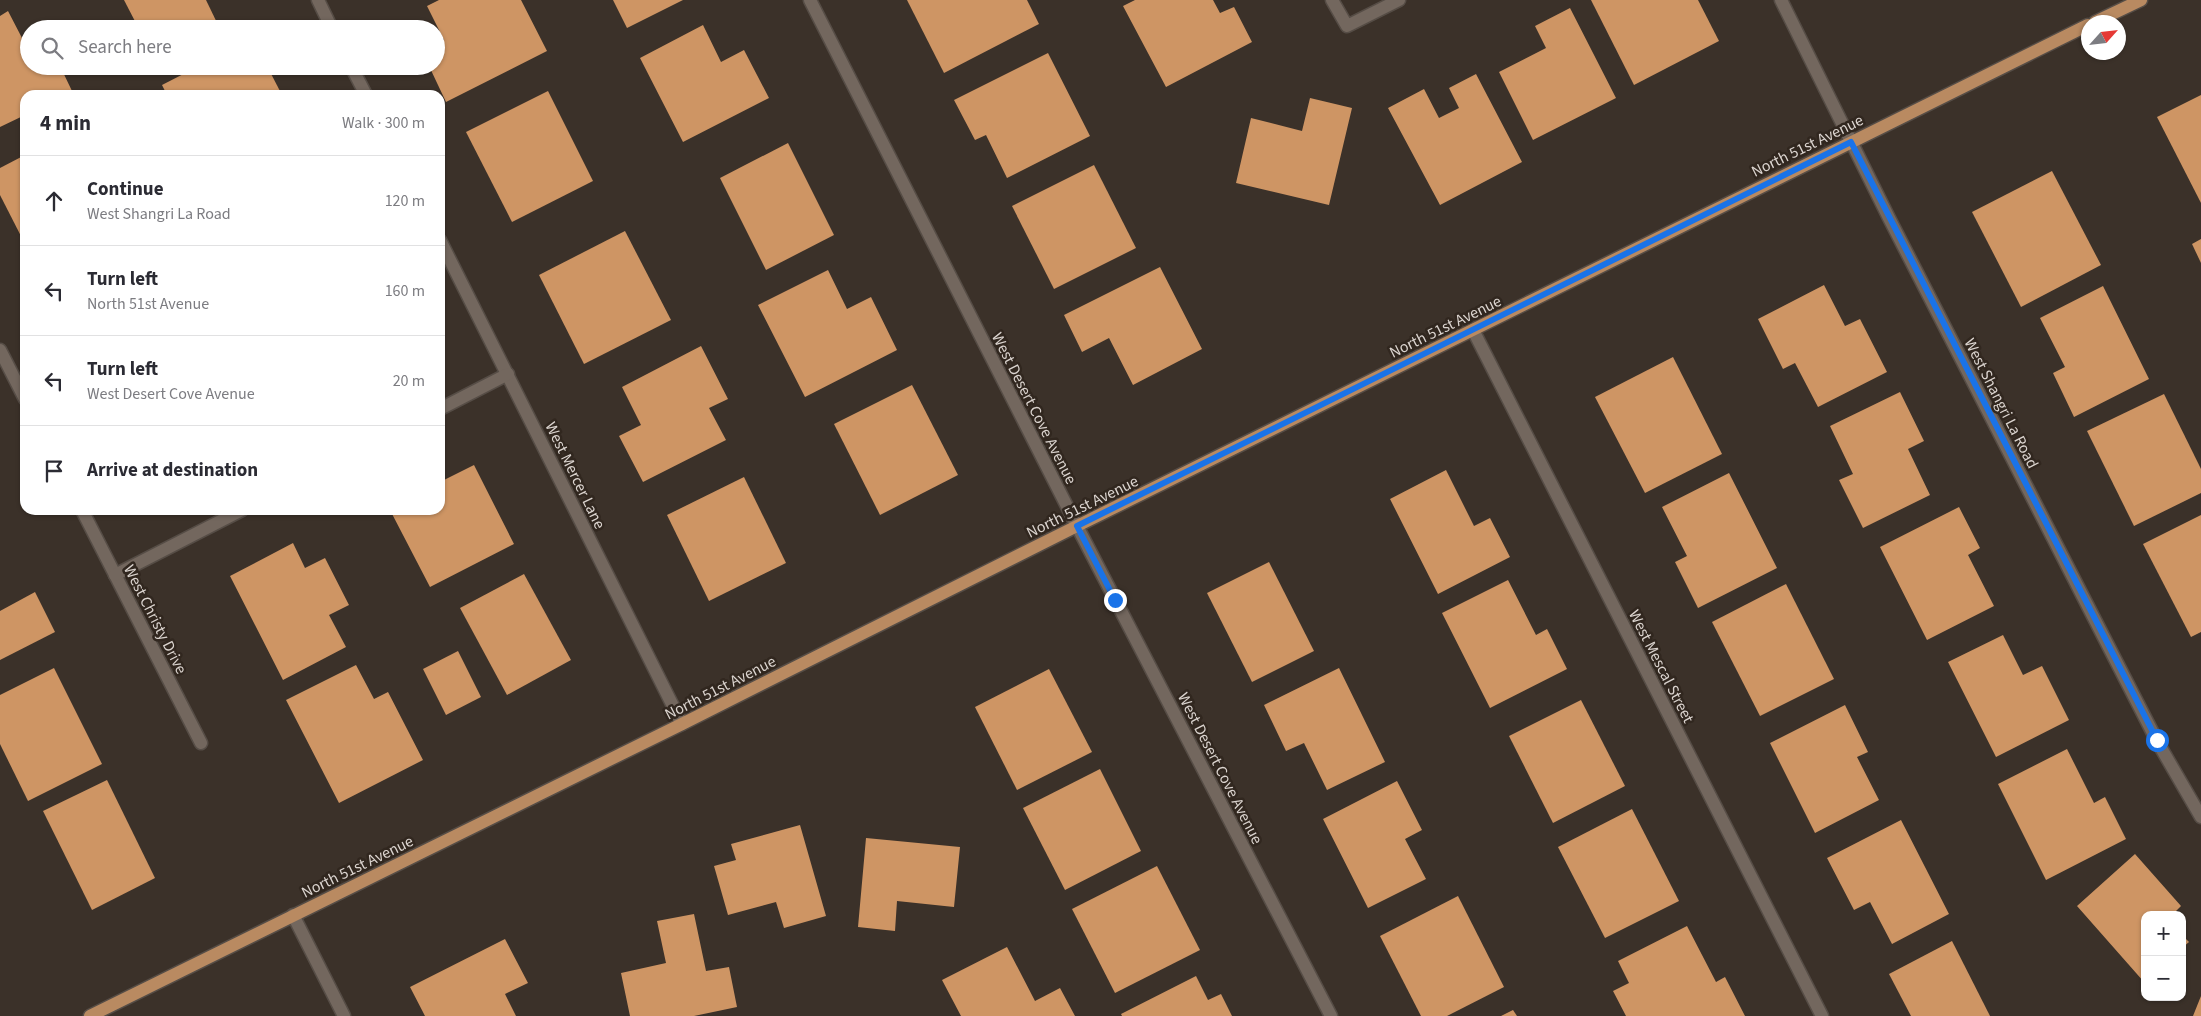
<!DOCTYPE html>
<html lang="en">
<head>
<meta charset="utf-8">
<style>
  :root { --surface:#fff; --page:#f7f7f7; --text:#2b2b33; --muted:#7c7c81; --line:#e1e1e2 }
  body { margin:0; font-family:"Source Sans 3",sans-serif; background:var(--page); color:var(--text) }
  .controls { position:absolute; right:15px; bottom:15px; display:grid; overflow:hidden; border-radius:10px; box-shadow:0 1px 4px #0004 }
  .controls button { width:45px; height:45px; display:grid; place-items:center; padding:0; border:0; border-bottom:1px solid var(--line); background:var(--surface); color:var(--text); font:25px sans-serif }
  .compass { position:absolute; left:2081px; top:15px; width:45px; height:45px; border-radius:50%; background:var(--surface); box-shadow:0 1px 4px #0004; rotate:63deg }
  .stop { position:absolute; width:15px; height:15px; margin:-11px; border:4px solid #1a73e8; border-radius:50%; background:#fff }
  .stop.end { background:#1a73e8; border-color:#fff; box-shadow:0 1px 5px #0008 }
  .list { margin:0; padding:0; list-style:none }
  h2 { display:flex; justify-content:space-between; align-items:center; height:65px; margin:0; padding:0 20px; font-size:21px }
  h2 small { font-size:16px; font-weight:400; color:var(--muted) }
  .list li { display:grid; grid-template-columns:32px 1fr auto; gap:15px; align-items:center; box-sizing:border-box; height:90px; padding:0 20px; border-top:1px solid var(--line) }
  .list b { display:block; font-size:19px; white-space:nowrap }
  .list p { margin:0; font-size:16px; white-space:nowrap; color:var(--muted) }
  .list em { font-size:16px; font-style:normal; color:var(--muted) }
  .icon { flex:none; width:28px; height:28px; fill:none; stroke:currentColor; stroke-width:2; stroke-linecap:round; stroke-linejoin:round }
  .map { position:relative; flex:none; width:2201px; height:1016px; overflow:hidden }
  .search { position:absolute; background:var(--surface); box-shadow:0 1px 4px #0004; left:20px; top:20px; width:425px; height:55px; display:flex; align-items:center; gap:12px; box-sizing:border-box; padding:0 18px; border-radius:28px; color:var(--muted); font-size:19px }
  .panel { position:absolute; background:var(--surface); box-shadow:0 1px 4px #0004; left:20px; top:90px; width:425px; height:425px; border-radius:15px }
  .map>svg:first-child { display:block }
  .building { fill:#ce9564 }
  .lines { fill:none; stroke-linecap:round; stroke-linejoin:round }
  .minor-casing { stroke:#564d46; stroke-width:15 }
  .major-casing { stroke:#564d46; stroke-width:15 }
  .minor { stroke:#73675e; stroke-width:12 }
  .major { stroke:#b98a61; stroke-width:12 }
  .route { stroke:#1a73e8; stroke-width:6 }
  .labels { text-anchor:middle; stroke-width:5; stroke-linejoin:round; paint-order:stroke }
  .street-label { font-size:16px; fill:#dbd4cf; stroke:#31271f }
</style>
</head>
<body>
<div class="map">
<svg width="2201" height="1016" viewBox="0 0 2201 1016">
  <rect width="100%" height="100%" fill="#3b3129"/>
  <!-- building -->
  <g class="building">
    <polygon points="124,0 206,0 220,29 139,29"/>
    <polygon points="439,0 521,0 547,51 446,102 429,66 436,66 436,44 444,40 427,6"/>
    <polygon points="613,0 683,0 627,28"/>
    <polygon points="907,0 1027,0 1039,24 944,73"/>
    <polygon points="1135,0 1213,0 1220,13 1234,7 1252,42 1166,87 1123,6"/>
    <polygon points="1591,0 1698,0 1719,41 1634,85"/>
    <polygon points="1570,8 1616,98 1533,140 1499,72 1546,48 1535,26"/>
    <polygon points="8,11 22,38 29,35 29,66 60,66 72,91 64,95 25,95 25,115 0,127 0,16"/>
    <polygon points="703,25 721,62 744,50 769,98 683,142 640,58"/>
    <polygon points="1048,53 1090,136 1007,178 986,135 975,140 954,100"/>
    <polygon points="199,66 267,66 282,95 167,95 162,85"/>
    <polygon points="1476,74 1522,162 1440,205 1388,108 1424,89 1439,118 1459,108 1449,88"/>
    <polygon points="548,91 593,181 512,222 466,132"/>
    <polygon points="2201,95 2201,203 2157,117"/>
    <polygon points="1310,98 1352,108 1329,205 1236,183 1251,118 1302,131"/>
    <polygon points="788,143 834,235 766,270 720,178"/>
    <polygon points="25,155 25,244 0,195 0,168"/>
    <polygon points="1094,165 1136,248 1054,289 1012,206"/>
    <polygon points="2052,171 2101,265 2021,307 1972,212"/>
    <polygon points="625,231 671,320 584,364 539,275"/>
    <polygon points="2201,239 2201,263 2192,244"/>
    <polygon points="1160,267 1202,349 1133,385 1109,338 1082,352 1064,315"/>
    <polygon points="828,270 847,309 871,297 897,350 805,397 758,305"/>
    <polygon points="1824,285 1845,326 1860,319 1887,372 1818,407 1795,363 1783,369 1758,319"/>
    <polygon points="2103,286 2149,379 2074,417 2053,373 2065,367 2040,318"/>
    <polygon points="701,346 728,399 709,408 726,440 643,482 619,436 641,425 622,387"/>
    <polygon points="1673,357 1722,454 1645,493 1595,397"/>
    <polygon points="912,385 958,475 880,515 834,424"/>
    <polygon points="1900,392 1924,441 1908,449 1930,495 1863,528 1839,480 1853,474 1830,426"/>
    <polygon points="2164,394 2201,469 2201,493 2134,526 2087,431"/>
    <polygon points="474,465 514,544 430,587 390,510 440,510 440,482"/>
    <polygon points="1446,470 1474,526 1490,518 1510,557 1438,594 1390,499"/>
    <polygon points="1729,473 1777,568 1698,608 1675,562 1687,556 1662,507"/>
    <polygon points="744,477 786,563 709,601 667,515"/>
    <polygon points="1959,507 1980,548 1968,555 1994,606 1927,640 1880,547"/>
    <polygon points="2201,515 2201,632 2191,637 2143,544"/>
    <polygon points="293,543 305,568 325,558 349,605 329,615 346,647 283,680 230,576"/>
    <polygon points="1269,562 1314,651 1252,682 1207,593"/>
    <polygon points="524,574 571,660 507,695 460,608"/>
    <polygon points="1508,580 1536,635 1547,629 1567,669 1490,708 1442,613"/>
    <polygon points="1786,584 1834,679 1760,716 1712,622"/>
    <polygon points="35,592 55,632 0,660 0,611"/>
    <polygon points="2003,635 2023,675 2042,666 2069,720 1996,757 1948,662"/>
    <polygon points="458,651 481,697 446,715 423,669"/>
    <polygon points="356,665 374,699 388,692 423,760 339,803 286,700"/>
    <polygon points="54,668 102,764 28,801 0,744 0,695"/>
    <polygon points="1339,668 1385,762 1327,790 1304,743 1286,751 1264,705"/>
    <polygon points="1049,669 1092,752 1017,790 975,707"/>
    <polygon points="1581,700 1625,786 1553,823 1509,736"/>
    <polygon points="1845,705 1868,752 1857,757 1879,800 1815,833 1770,743"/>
    <polygon points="2067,749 2094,803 2105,797 2126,839 2046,880 1998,784"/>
    <polygon points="1100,769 1141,851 1065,890 1023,808"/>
    <polygon points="107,780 155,878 92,910 43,811"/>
    <polygon points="1397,781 1422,830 1405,839 1426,879 1368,908 1323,819"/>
    <polygon points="1632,809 1679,901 1605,938 1558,847"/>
    <polygon points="1901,820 1949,914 1892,944 1870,902 1854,910 1827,858"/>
    <polygon points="800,825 826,916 784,928 776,902 728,915 714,866 736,860 731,844"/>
    <polygon points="866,838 960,847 954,907 897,901 895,931 858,927"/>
    <polygon points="2135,854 2181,906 2172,915 2145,915 2144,982 2077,906"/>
    <polygon points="1157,866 1200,950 1115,993 1072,909"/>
    <polygon points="1458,896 1504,987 1447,1016 1421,1016 1380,936"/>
    <polygon points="694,914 706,971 729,967 737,1007 694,1016 630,1016 621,973 666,963 657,921"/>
    <polygon points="1687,926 1716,982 1725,977 1745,1016 1626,1016 1613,991 1629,983 1618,961"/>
    <polygon points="2182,935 2189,942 2182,948"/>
    <polygon points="505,939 528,983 505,994 516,1016 425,1016 410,987"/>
    <polygon points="1952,941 1990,1016 1911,1016 1889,974"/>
    <polygon points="1007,947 1035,1001 1060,988 1075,1016 961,1016 942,980"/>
    <polygon points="1196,976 1208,1000 1221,994 1232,1016 1122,1016 1121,1014"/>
    <polygon points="2201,996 2201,1016 2193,1016"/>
    <polygon points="1513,1010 1517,1016 1501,1016"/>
  </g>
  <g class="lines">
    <!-- minor casing -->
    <g class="minor-casing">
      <g id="minor">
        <polyline points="318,0 332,29"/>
        <polyline points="810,0 1077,526 1331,1016"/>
        <polyline points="1332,0 1347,26 1399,0"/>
        <polyline points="1781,0 1889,218 2157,741 2201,817"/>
        <polyline points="351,66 366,95"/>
        <polyline points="440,240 682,724"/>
        <polyline points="1473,330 1822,1016"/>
        <polyline points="0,350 25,399"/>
        <polyline points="440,409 508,374"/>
        <polyline points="82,510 201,743"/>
        <polyline points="115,575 242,510"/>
        <polyline points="293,915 344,1016"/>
      </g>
    </g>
    <!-- major casing -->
    <g class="major-casing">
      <g id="major">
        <polyline points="2095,22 2141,0"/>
        <polyline points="90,1016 682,724 1077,526 2088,25"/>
      </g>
    </g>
    <!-- minor -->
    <use href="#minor" class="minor"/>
    <!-- major -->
    <use href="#major" class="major"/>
  </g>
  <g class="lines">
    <!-- route -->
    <polyline class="route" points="1115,600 1077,526 1851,142 2157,740"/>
  </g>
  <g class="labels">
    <!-- street labels -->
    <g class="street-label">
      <text transform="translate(1807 145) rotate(-26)" y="6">North 51st Avenue</text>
      <text transform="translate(1445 326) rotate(-26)" y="6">North 51st Avenue</text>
      <text transform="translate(2002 403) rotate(63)" y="6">West Shangri La Road</text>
      <text transform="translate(1035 408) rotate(63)" y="6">West Desert Cove Avenue</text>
      <text transform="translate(576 475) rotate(64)" y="6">West Mercer Lane</text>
      <text transform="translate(1082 506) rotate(-26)" y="6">North 51st Avenue</text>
      <text transform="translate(156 619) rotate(63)" y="6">West Christy Drive</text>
      <text transform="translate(1662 666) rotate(63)" y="6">West Mescal Street</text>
      <text transform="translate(720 687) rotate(-27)" y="6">North 51st Avenue</text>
      <text transform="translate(1221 768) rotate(63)" y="6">West Desert Cove Avenue</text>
      <text transform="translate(357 866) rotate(-26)" y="6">North 51st Avenue</text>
    </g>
  </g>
</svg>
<div class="controls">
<button>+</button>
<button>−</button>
</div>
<svg class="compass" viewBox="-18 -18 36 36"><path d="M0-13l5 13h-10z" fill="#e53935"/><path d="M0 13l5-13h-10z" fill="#7c7c81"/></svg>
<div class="stop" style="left:2157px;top:740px"></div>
<div class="stop end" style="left:1115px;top:600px"></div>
<div class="search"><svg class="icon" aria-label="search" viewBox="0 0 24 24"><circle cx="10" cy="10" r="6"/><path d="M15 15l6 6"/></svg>Search here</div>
<section class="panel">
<h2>4 min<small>Walk · 300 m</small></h2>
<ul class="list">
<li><svg class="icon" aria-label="ahead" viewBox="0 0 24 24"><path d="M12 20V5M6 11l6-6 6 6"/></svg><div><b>Continue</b><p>West Shangri La Road</p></div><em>120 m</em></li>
<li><svg class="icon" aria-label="left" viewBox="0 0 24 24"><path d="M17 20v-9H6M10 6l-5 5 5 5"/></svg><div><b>Turn left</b><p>North 51st Avenue</p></div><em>160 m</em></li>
<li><svg class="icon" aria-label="left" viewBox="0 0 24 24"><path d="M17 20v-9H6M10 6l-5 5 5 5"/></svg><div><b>Turn left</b><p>West Desert Cove Avenue</p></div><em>20 m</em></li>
<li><svg class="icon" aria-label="arrive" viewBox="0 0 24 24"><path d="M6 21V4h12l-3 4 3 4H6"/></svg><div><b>Arrive at destination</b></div></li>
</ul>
</section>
</div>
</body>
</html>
